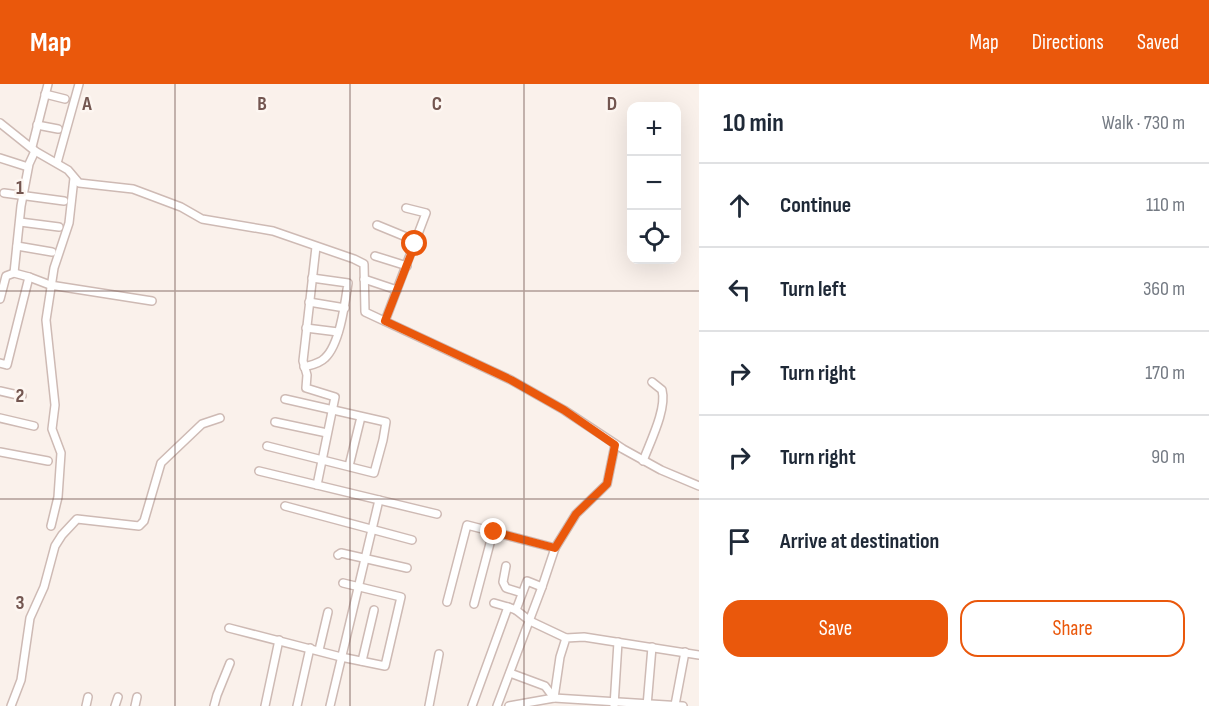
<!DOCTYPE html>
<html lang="en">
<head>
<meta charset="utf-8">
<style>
  :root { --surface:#fff; --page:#f2f2f3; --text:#1f2937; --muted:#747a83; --line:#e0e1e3; --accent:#ea580c }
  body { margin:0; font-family:"Sofia Sans Condensed",sans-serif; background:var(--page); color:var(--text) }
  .controls { position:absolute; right:18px; top:18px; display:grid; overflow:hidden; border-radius:12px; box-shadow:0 6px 24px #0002 }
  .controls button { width:54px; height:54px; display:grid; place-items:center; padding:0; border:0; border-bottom:2px solid var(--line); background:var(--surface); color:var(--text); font:30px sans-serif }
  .stop { position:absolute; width:18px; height:18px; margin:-14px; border:4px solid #ea580c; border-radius:50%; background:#fff }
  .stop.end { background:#ea580c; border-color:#fff; box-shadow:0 2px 6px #0008 }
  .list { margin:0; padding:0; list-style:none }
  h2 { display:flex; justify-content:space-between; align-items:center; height:78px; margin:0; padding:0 24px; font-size:26px }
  h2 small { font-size:20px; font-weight:400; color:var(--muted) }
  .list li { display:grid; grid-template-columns:39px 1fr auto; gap:18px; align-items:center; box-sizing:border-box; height:84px; padding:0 24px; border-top:2px solid var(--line) }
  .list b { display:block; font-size:22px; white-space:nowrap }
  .list em { font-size:20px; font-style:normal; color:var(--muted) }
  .actions { display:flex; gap:12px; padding:18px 24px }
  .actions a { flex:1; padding:14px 0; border:2px solid var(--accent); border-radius:18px; text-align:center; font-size:21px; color:var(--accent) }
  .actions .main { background:var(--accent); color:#fff }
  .icon { flex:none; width:33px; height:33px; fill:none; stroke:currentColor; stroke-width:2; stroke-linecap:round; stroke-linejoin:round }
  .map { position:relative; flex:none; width:699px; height:622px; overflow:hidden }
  header { display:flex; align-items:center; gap:36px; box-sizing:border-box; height:84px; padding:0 30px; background:var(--accent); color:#fff }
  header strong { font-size:28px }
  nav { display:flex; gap:33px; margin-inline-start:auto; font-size:21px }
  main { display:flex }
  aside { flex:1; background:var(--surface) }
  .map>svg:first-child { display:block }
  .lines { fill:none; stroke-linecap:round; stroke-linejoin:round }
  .minor-casing { stroke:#cebab4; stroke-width:10 }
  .minor { stroke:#fff; stroke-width:7 }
  .route { stroke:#ea580c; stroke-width:8 }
  .grid { fill:none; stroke:#735650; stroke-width:1.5; stroke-opacity:0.55 }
  .grid-label { font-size:20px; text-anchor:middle; font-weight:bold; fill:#735650; stroke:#fdf6f1; stroke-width:5; stroke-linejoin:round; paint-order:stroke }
</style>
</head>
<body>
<header>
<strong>Map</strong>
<nav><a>Map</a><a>Directions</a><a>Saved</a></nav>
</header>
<main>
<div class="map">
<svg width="699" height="622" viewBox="0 0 699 622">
  <rect width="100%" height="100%" fill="#faf1eb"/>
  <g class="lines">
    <!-- minor casing -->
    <g class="minor-casing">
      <g id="minor">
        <polyline points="45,10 65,15"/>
        <polyline points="0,39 35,67 68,86 79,99 133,105 181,123 202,135 273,147 354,175 364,180 365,228 511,296 564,326 623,365 661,386 699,402"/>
        <polyline points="37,41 58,45"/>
        <polyline points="32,63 48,0"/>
        <polyline points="0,74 28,83"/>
        <polyline points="57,79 79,0"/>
        <polyline points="4,109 64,117"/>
        <polyline points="20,138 59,143"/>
        <polyline points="377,141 416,157"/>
        <polyline points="17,162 52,168"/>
        <polyline points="316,163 303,277 307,291 306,304 335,313 317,401"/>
        <polyline points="375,172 407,182"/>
        <polyline points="14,189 21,122 29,80 35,67"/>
        <polyline points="29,193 50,201 152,217"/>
        <polyline points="364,195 397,206"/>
        <polyline points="0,215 6,192 14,189 29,193 7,281 0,279"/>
        <polyline points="309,218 345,224"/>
        <polyline points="385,237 426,129 406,124"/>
        <polyline points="306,244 338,248"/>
        <path d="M 304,283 C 311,281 319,280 325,274 C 340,260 345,219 348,199 L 312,194"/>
        <polyline points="0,307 22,312"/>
        <polyline points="0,334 34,342"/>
        <polyline points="275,338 327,349"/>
        <polyline points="267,362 374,389 383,356 386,338 285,315"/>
        <polyline points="0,368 48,377"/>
        <path d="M 643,377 C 650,358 667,325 662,306 L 652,298"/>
        <polyline points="349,382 361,333"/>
        <polyline points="259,387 437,430"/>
        <polyline points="285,422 412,456"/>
        <polyline points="51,442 58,413 61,369 52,345 55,321 46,236 54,184 69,139 74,94"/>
        <polyline points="555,464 576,430 607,400 615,361"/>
        <polyline points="338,471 341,469 407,484"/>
        <polyline points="506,482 503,498 506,504 522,509"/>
        <polyline points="447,518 467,441 555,464 542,503 497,622"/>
        <polyline points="494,519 508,523"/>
        <polyline points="474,520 493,448"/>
        <polyline points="516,526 530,537 566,554"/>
        <polyline points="229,544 341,573 385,582 401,513 343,499"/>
        <polyline points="319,566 328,528"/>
        <polyline points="362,577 374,526"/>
        <polyline points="510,589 545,602 554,614 683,622"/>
        <polyline points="675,621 685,568"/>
        <polyline points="11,622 21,596 30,534 44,503 55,462 62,451 77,435 139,442 144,437 161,379 202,340 220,334"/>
        <polyline points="86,622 88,613"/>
        <polyline points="115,622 118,613"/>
        <polyline points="135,622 137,613"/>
        <polyline points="214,622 217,611 230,579"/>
        <polyline points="265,622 279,556"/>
        <polyline points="297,622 310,564"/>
        <polyline points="330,622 379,416"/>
        <polyline points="429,622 439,570"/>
        <polyline points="472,622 508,523 516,526 527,497 542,503"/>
        <polyline points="509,622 554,614 560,573 566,554 584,553 699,571"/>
        <polyline points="614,622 618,558"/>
        <polyline points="647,622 652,563"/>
      </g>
    </g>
    <!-- minor -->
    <use href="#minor" class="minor"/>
  </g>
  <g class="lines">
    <!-- route -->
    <polyline class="route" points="415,160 385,237 511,296 564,326 615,361 607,400 576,430 555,464 494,448"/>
  </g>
  <!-- grid -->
  <path class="grid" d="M 175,0 L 175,622M 350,0 L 350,622M 524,0 L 524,622M 0,207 L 699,207M 0,415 L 699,415"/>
  <g class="grid-label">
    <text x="87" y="26">A</text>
    <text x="262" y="26">B</text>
    <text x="437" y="26">C</text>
    <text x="612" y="26">D</text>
    <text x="20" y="110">1</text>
    <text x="20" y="318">2</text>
    <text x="20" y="525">3</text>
  </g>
</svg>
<div class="controls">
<button>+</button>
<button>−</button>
<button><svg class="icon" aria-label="locate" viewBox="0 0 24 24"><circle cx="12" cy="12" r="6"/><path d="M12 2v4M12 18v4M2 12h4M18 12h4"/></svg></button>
</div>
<div class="stop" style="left:415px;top:160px"></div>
<div class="stop end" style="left:494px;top:448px"></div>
</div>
<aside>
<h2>10 min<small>Walk · 730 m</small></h2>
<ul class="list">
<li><svg class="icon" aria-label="ahead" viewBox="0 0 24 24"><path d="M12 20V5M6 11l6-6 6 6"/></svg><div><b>Continue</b></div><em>110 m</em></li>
<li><svg class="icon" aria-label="left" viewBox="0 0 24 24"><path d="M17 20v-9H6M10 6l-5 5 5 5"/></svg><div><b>Turn left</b></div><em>360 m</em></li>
<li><svg class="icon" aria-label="right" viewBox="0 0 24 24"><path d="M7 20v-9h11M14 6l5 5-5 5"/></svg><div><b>Turn right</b></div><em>170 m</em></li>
<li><svg class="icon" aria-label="right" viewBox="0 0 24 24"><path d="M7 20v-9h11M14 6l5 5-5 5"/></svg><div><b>Turn right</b></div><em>90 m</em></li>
<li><svg class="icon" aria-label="arrive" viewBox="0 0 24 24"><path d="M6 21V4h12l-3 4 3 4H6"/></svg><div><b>Arrive at destination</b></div></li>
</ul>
<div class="actions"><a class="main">Save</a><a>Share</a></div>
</aside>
</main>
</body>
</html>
